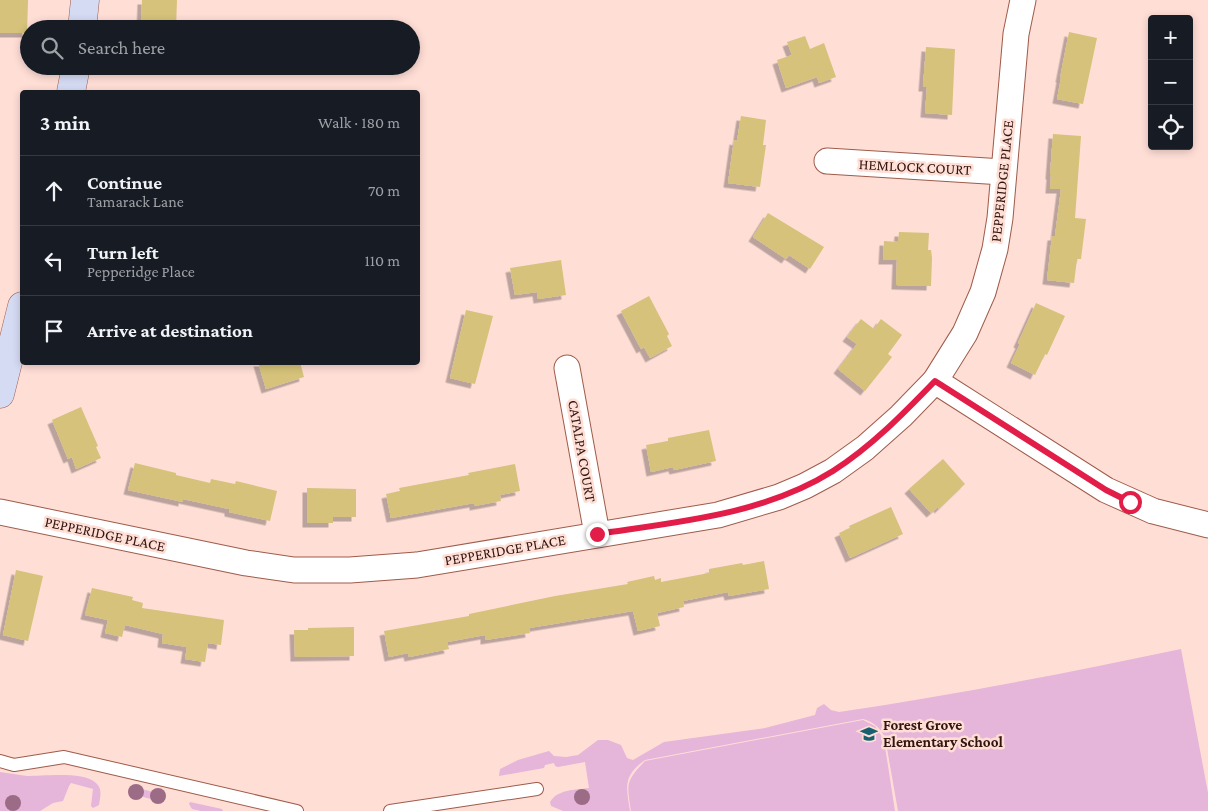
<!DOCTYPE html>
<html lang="en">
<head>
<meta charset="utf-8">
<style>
  :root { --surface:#171b24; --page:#242831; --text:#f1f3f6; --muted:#9ea1a6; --line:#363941 }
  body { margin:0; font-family:"Crimson Pro",serif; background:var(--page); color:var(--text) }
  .controls { position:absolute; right:15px; top:15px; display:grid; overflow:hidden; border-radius:5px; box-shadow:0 2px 8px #0003 }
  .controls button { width:45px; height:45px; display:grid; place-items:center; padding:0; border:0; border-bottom:1px solid var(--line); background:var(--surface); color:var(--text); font:25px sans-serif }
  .stop { position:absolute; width:15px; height:15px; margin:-11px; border:4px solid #e11d48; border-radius:50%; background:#fff }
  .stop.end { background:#e11d48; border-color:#fff; box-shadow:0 1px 5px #0008 }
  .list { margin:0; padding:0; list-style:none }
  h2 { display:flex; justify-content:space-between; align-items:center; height:65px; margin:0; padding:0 20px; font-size:21px }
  h2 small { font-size:16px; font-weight:400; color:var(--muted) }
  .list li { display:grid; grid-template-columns:32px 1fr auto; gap:15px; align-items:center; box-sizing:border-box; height:70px; padding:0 20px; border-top:1px solid var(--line) }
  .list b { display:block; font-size:19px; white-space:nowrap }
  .list p { margin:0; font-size:16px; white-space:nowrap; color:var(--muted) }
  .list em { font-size:16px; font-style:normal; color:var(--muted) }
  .icon { flex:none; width:28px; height:28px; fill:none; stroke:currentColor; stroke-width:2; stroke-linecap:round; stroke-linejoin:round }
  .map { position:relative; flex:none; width:1208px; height:811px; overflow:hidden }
  .search { position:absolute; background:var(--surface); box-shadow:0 2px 8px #0003; left:20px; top:20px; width:400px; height:55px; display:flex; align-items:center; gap:12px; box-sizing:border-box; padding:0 18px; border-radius:28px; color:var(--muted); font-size:19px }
  .panel { position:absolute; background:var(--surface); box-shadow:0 2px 8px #0003; left:20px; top:90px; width:400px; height:275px; border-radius:5px }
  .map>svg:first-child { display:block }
  .green { fill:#e5b5da }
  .building { fill:#d6c27a; filter:url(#shadow) }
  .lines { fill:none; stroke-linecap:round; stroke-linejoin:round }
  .lane-casing { stroke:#9f5b4a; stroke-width:14 }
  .street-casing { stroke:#9f5b4a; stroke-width:27 }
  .secondary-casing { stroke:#9f5b4a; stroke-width:29 }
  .lane { stroke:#fff; stroke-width:12 }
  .street { stroke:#fff; stroke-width:25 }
  .secondary { stroke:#d6dbf4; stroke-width:28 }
  .tree { fill:#9c6b85 }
  .route { stroke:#e11d48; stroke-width:6 }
  .labels { text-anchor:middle; stroke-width:5; stroke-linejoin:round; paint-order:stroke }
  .street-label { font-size:15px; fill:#31150e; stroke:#ffded6 }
  .poi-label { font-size:15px; font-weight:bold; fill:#31150e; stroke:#ffded6; text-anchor:start }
</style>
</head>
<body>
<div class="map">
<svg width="1208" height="811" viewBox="0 0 1208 811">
  <defs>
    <filter id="shadow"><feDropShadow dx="-4.5" dy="4.5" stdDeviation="0" flood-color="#0004"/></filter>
  </defs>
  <rect width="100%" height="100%" fill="#ffded6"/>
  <!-- green -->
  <g class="green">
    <path d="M 1181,649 L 1208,793 L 1208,811 L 898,811 L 885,737 C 879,727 874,722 863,719 L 645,760 C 623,776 626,786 630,811 L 563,811 L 551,806 L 550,802 C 558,789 575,790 589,788 L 585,762 L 558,767 L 555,766 L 554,763 L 545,765 L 544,768 L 499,776 L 500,769 L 518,760 L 549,751 L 554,756 L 566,757 L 578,755 L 598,740 L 608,740 L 621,745 L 627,758 L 633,760 L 664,742 L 765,728 L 815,715 L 817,708 L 824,704 L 831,710 L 839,712 C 953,695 1068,673 1181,649 Z"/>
    <path d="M 863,720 L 875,726 L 884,740 L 895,811 L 631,811 C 627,783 625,782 645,761 Z"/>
    <path d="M 0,772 C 9,773 18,775 27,776 C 44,776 84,771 96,783 C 103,789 100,798 99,805 L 93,808 L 91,806 L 93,789 L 71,783 L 69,786 L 63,801 L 53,803 L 40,811 L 0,811 Z"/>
    <polygon points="133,787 162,794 163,798 159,801 131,794 129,793 129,788"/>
    <polygon points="190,802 222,809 223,811 201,811 192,809 189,804"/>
  </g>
  <!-- building -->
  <g class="building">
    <polygon points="0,0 28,0 27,33 0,33"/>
    <polygon points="142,0 177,0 176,29 141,29"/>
    <polygon points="1069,32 1097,38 1083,104 1057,99 1061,78 1060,78"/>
    <polygon points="805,36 810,49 824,43 836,77 819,83 817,77 786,88 777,60 792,55 787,42"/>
    <polygon points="926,47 955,49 952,115 925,113 927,87 923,87"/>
    <polygon points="741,116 766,120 763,145 766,145 760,187 728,183 734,140 737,141"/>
    <polygon points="1053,134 1081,136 1075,218 1086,219 1081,259 1077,259 1074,283 1047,280 1052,236 1055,236 1061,189 1050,189 1051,175 1050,175"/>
    <polygon points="768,213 824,247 810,269 789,255 786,259 753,237"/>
    <polygon points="899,232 929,233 928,250 931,250 932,258 931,286 896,285 897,260 883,260 884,241 898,242"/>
    <polygon points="561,260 566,295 538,299 537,292 515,295 510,268"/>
    <polygon points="649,296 669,334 667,336 672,346 650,358 644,347 641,349 621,311"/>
    <polygon points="1036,303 1065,316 1047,355 1045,354 1035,375 1011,363 1020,344 1018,343"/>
    <polygon points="466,310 493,316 475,384 450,378"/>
    <polygon points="861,319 874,329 881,319 902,335 888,354 892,357 865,391 838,369 857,344 847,337"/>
    <polygon points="258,362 300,362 304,377 266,389"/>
    <polygon points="81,407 98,446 96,447 101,458 76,469 72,457 68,459 52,420"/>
    <polygon points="709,430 716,461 674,470 673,467 651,472 646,445 668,441 668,438"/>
    <polygon points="943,459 965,484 939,509 938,507 931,513 909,489"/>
    <polygon points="135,463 176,473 176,475 210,483 211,479 235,484 236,481 277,491 270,521 229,512 229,509 183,499 183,502 128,490"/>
    <polygon points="515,464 520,491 500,495 501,501 474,506 474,503 391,518 386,494 400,491 399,488 469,475 468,473"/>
    <polygon points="307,488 356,489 356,517 333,517 333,523 307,523"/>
    <polygon points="891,507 903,534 850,558 839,533 850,528 849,526"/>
    <polygon points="764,561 769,589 729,596 728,592 683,601 684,607 657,613 660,626 638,631 633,611 529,628 530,633 485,640 485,635 447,642 449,649 409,657 408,653 389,657 384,631 469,616 469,614 555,596 628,584 627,582 654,576 655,580 661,578 661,582 709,573 709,569 742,563 743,565"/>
    <polygon points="16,570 43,576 28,641 3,635"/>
    <polygon points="92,588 133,597 132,600 143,603 142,608 224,620 221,645 208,643 205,662 185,659 187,647 162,643 163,634 125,625 122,637 105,633 108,620 85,615"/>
    <polygon points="354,627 354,656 295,657 294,630 308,630 308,628"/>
  </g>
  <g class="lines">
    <!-- lane casing -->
    <g class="lane-casing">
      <g id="lane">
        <polyline points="0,761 14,765 64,757 297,811"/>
        <polyline points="390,811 537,789"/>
      </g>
    </g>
    <!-- street casing -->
    <g class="street-casing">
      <g id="street">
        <polyline points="827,161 1003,172"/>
        <polyline points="567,368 597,534"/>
        <polyline points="935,381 1106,490 1153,511 1208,525"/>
        <polyline points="0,512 246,563 294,570 350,570 417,565 718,515 779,497 805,486 833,471 865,448 901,416 935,381 965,333 983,292 995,249 1000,218 1016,34 1023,0"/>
      </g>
    </g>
    <!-- secondary casing -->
    <g class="secondary-casing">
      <g id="secondary">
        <polyline points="82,29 85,0"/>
        <polyline points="71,92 76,66"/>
        <polyline points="0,394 22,306"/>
      </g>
    </g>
    <!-- lane -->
    <use href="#lane" class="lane"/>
    <!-- street -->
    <use href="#street" class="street"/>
    <!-- secondary -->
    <use href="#secondary" class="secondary"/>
  </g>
  <!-- trees -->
  <g class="tree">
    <circle cx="136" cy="792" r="8"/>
    <circle cx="158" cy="796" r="8"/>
    <circle cx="582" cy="797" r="8"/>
    <circle cx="13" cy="803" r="8"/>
  </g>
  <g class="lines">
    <!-- route -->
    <path class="route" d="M 597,534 C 677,522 763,515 833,471 C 872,446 904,413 935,381 L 1106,490 L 1130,502"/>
  </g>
  <!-- icons -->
  <defs>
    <g id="school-bare" transform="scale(1.35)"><path d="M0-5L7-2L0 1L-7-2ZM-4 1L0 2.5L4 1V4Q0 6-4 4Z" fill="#17606f" stroke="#ffded6" stroke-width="2.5" paint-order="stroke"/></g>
  </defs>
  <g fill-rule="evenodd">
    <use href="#school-bare" x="869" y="734"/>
  </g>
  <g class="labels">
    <!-- street labels -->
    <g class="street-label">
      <text transform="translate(915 167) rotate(3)" y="5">HEMLOCK COURT</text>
      <text transform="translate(1002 181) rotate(-84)" y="5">PEPPERIDGE PLACE</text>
      <text transform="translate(582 451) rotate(80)" y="5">CATALPA COURT</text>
      <text transform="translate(105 534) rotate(12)" y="5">PEPPERIDGE PLACE</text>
      <text transform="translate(505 550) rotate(-10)" y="5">PEPPERIDGE PLACE</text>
    </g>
    <!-- poi labels -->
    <g class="poi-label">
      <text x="883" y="730">Forest Grove<tspan x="883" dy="17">Elementary School</tspan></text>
    </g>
  </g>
</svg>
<div class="controls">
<button>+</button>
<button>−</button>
<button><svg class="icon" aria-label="locate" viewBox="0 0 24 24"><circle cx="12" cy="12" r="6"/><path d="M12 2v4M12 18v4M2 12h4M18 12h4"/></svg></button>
</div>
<div class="stop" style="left:1130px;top:502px"></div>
<div class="stop end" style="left:597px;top:534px"></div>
<div class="search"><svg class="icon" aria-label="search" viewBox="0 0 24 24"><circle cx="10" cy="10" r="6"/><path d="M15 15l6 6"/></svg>Search here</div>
<section class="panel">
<h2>3 min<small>Walk · 180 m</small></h2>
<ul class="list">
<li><svg class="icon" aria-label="ahead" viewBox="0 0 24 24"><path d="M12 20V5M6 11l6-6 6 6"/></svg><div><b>Continue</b><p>Tamarack Lane</p></div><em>70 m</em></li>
<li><svg class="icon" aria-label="left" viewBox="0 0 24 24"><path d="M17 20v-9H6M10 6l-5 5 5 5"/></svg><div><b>Turn left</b><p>Pepperidge Place</p></div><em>110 m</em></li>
<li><svg class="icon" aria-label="arrive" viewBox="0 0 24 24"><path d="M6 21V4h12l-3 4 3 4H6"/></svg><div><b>Arrive at destination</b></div></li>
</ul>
</section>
</div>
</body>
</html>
